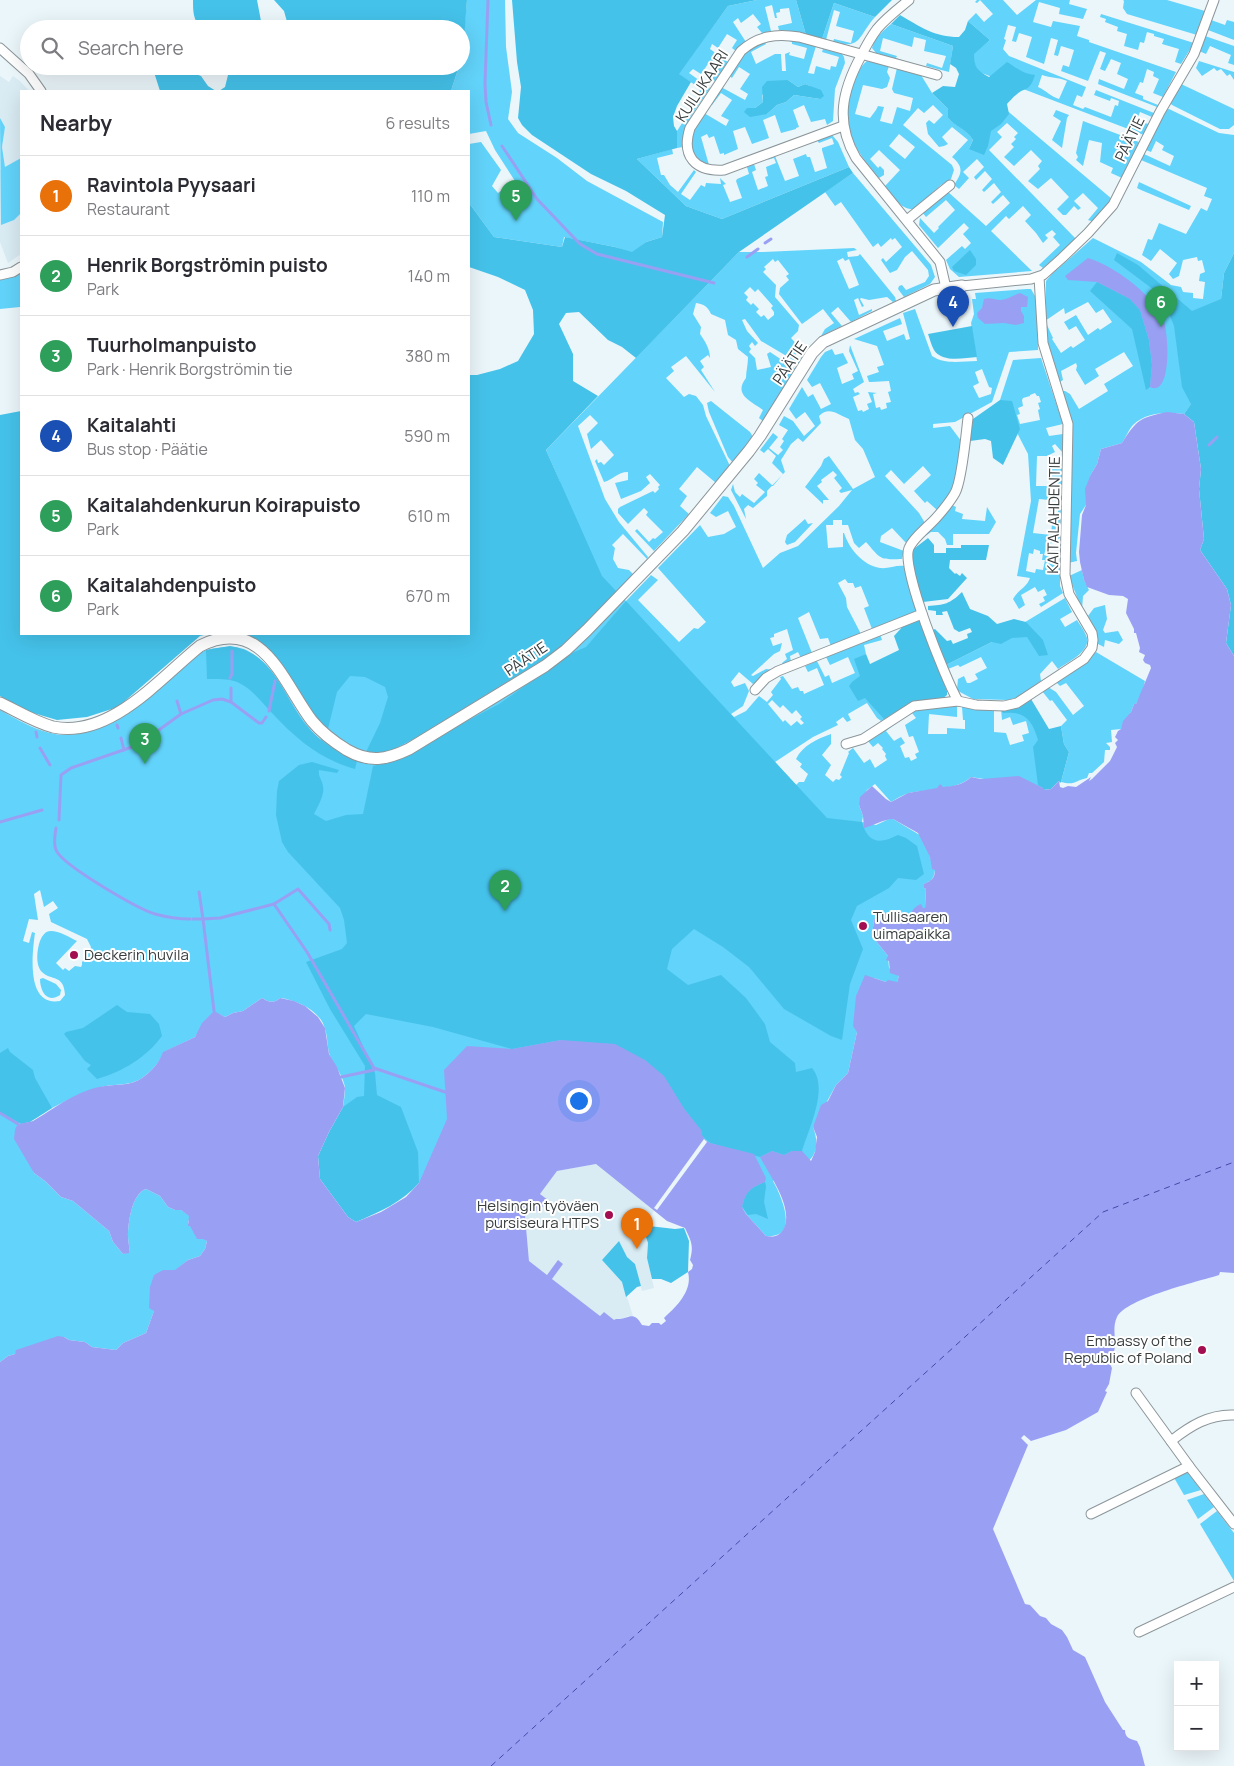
<!DOCTYPE html>
<html lang="en">
<head>
<meta charset="utf-8">
<style>
  :root { --surface:#fff; --page:#f7f7f7; --text:#2b2b33; --muted:#7c7c81; --line:#e1e1e2; --accent:#b45309 }
  body { margin:0; font-family:Manrope,sans-serif; background:var(--page); color:var(--text) }
  .controls { position:absolute; right:15px; bottom:15px; display:grid; overflow:hidden; border-radius:0px; box-shadow:0 5px 20px #0002 }
  .controls button { width:45px; height:45px; display:grid; place-items:center; padding:0; border:0; border-bottom:1px solid var(--line); background:var(--surface); color:var(--text); font:25px sans-serif }
  .you { position:absolute; left:578px; top:1100px; width:18px; height:18px; margin:-12px; border:4px solid #fff; border-radius:50%; background:#1a73e8; box-shadow:0 0 0 8px #1a73e833 }
  .badge { display:grid; place-items:center; width:32px; height:32px; border-radius:50%; background:var(--accent); color:#fff; font-size:16px; font-weight:700 }
  .pin { position:absolute; translate:-50% -41px; filter:drop-shadow(0 1px 2px #0008) }
  .pin::after { content:''; position:absolute; top:26px; width:18px; height:15px; background:inherit; clip-path:polygon(0 0,100% 0,50% 100%) }
  .list { margin:0; padding:0; list-style:none }
  h2 { display:flex; justify-content:space-between; align-items:center; height:65px; margin:0; padding:0 20px; font-size:21px }
  h2 small { font-size:16px; font-weight:400; color:var(--muted) }
  .list li { display:grid; grid-template-columns:32px 1fr auto; gap:15px; align-items:center; box-sizing:border-box; height:80px; padding:0 20px; border-top:1px solid var(--line) }
  .list b { display:block; font-size:19px; white-space:nowrap }
  .list p { margin:0; font-size:16px; white-space:nowrap; color:var(--muted) }
  .list em { font-size:16px; font-style:normal; color:var(--muted) }
  .icon { flex:none; width:28px; height:28px; fill:none; stroke:currentColor; stroke-width:2; stroke-linecap:round; stroke-linejoin:round }
  .map { position:relative; flex:none; width:1234px; height:1766px; overflow:hidden }
  .search { position:absolute; background:var(--surface); box-shadow:0 5px 20px #0002; left:20px; top:20px; width:450px; height:55px; display:flex; align-items:center; gap:12px; box-sizing:border-box; padding:0 18px; border-radius:28px; color:var(--muted); font-size:19px }
  .panel { position:absolute; background:var(--surface); box-shadow:0 5px 20px #0002; left:20px; top:90px; width:450px; height:545px; border-radius:0px }
  .map>svg:first-child { display:block }
  .built { fill:#d9ebf3 }
  .green { fill:#62d3fa; fill-rule:evenodd }
  .forest { fill:#45c2ea }
  .water { fill:#99a0f4; fill-rule:evenodd }
  .pier { fill:#ebf6fa }
  .lines { fill:none; stroke-linecap:round; stroke-linejoin:round }
  .stream { stroke:#99a0f4; stroke-width:3 }
  .ferry { stroke:#4847a7; stroke-width:1; stroke-dasharray:6 5; stroke-linecap:butt }
  .minor-casing { stroke:#8c969a; stroke-width:11 }
  .tertiary-casing { stroke:#8c969a; stroke-width:13 }
  .minor { stroke:#fff; stroke-width:9 }
  .tertiary { stroke:#fff; stroke-width:11 }
  .poi-dot { fill:#a20e4f; stroke:#fff; stroke-width:2 }
  .labels { text-anchor:middle; stroke-width:4; stroke-linejoin:round; paint-order:stroke }
  .street-label { font-size:15px; fill:#383d3e; stroke:#fff }
  .poi-label { font-size:15px; fill:#383d3e; stroke:#fff; text-anchor:start }
</style>
</head>
<body>
<div class="map">
<svg width="1234" height="1766" viewBox="0 0 1234 1766">
  <rect width="100%" height="100%" fill="#ebf6fa"/>
  <!-- built -->
  <g class="built">
    <polygon points="0,76 9,82 13,76 20,81 29,91 21,91 21,254 8,263 0,242 0,170 5,167 2,147 5,127 0,118"/>
    <polygon points="596,1164 655,1210 629,1243 644,1231 648,1243 647,1258 654,1288 642,1291 635,1265 627,1257 619,1241 602,1260 622,1282 633,1316 628,1316 622,1319 614,1321 604,1312 600,1316 552,1279 563,1264 558,1261 547,1275 529,1261 525,1216 531,1207 538,1212 548,1200 540,1194 557,1171"/>
  </g>
  <!-- green -->
  <g class="green">
    <polygon points="467,0 505,0 506,47 512,92 508,119 518,133 557,158 587,181 663,222 662,237 646,242 632,253 615,247 564,237 562,247 494,237 469,203 469,144 481,142 501,170 492,186 498,193 515,181 495,150 486,131 469,134 469,91 451,91 459,66 461,66"/>
    <path d="M 757,0 L 796,0 L 806,35 L 789,31 L 779,30 L 778,26 L 792,23 L 789,8 L 780,9 L 780,12 L 776,13 L 777,18 L 775,18 L 772,5 L 765,7 L 771,31 L 762,33 L 757,27 L 761,24 L 753,14 L 741,23 L 738,18 L 733,22 L 746,42 L 736,51 L 732,48 L 737,40 L 727,34 L 718,48 L 712,44 L 710,49 L 728,62 L 715,81 L 712,79 L 719,67 L 710,61 L 701,74 L 693,69 L 689,73 L 710,88 C 698,107 682,123 683,147 L 677,148 L 677,131 L 699,97 L 700,88 L 678,74 L 728,6 Z"/>
    <path d="M 977,0 L 1003,0 L 1017,15 L 1036,0 L 1070,0 L 1069,4 L 1087,9 L 1083,19 L 1059,14 L 1060,8 L 1039,2 L 1033,22 L 1051,27 L 1053,21 L 1080,26 L 1077,36 L 1089,40 L 1089,42 L 1176,72 L 1163,97 L 1153,93 L 1159,79 L 1153,76 L 1154,72 L 1147,69 L 1143,83 L 1140,82 L 1135,93 L 1143,96 L 1143,99 L 1158,105 L 1157,107 L 1098,84 L 1099,79 L 1124,89 L 1128,79 L 1117,74 L 1121,63 L 1111,59 L 1105,71 L 1100,69 L 1106,53 L 1100,51 L 1088,81 L 1061,71 L 1063,65 L 1069,67 L 1074,50 L 1061,46 L 1058,56 L 1054,55 L 1058,40 L 1051,38 L 1044,64 L 1026,57 L 1032,37 L 1019,33 L 1016,42 L 1012,41 L 1016,27 L 1008,25 L 1004,39 L 1006,40 L 1003,49 L 1009,56 L 1086,87 L 1082,97 L 1077,95 L 1073,105 L 1083,109 L 1085,107 L 1111,117 L 1115,105 L 1118,106 L 1119,101 L 1111,98 L 1110,101 L 1094,95 L 1096,90 L 1154,113 L 1152,117 L 1140,112 L 1137,119 L 1133,118 L 1130,127 L 1141,131 L 1144,123 L 1149,124 L 1144,135 L 979,72 L 974,63 L 974,53 L 990,40 L 968,21 L 976,13 L 984,22 L 993,14 L 980,0 L 977,3 L 975,2 ZM 1042,75 C 1051,78 1058,77 1067,81 L 1059,99 C 1050,96 1047,91 1038,87 Z"/>
    <polygon points="1123,0 1167,0 1205,11 1197,35 1127,14 1123,8 1124,1"/>
    <path d="M 834,3 L 875,17 C 858,36 862,50 833,42 L 834,39 L 851,43 L 854,31 L 836,26 L 840,12 L 834,10 L 826,40 L 822,39 Z"/>
    <polygon points="1101,14 1194,43 1181,64 1175,62 1179,49 1162,44 1164,39 1154,36 1154,34 1147,32 1144,43 1140,42 1138,50 1124,46 1127,34 1117,31 1118,27 1105,22 1106,19 1100,17"/>
    <polygon points="1211,20 1225,25 1227,20 1234,22 1234,40 1208,30"/>
    <path d="M 891,24 L 953,46 L 949,72 L 926,66 L 927,63 L 942,68 L 946,56 L 924,51 L 926,40 L 914,37 L 912,47 L 883,38 L 880,51 L 897,56 L 896,58 L 907,62 L 876,53 L 872,48 C 875,37 883,31 891,24 Z"/>
    <polygon points="1205,36 1234,46 1234,65 1228,63 1231,55 1210,46 1206,54 1199,51"/>
    <path d="M 787,39 L 816,46 L 808,73 L 814,74 L 816,66 L 830,70 L 831,66 L 836,67 L 839,57 L 822,52 L 823,49 L 842,54 L 844,57 L 845,63 L 835,89 L 833,121 L 827,125 L 825,119 L 811,122 L 804,105 L 793,110 L 799,127 L 796,128 L 796,129 L 781,133 L 775,115 L 763,120 L 769,138 L 752,144 L 745,127 L 733,131 L 738,149 L 724,155 L 724,153 L 720,154 L 714,136 L 709,138 L 707,134 L 701,137 L 709,165 C 681,153 691,132 704,113 L 726,126 L 729,120 L 721,116 L 732,100 L 721,93 L 712,105 L 710,104 L 721,87 L 745,100 L 748,94 L 740,89 L 750,74 L 739,67 L 732,78 L 729,75 C 739,60 747,48 765,42 L 766,44 L 751,52 L 756,64 L 775,54 L 781,54 L 782,71 L 786,71 L 785,54 L 790,52 L 789,55 L 804,59 L 807,48 L 792,44 L 792,42 L 787,40 ZM 788,80 L 798,87 L 805,84 L 810,86 L 820,99 L 794,95 L 786,102 L 777,105 L 767,114 L 755,108 L 763,102 L 762,95 Z"/>
    <path d="M 867,61 L 889,66 L 887,72 L 890,78 L 887,87 L 882,89 L 863,85 L 855,114 L 870,118 L 876,110 L 878,106 L 884,107 L 880,121 L 892,124 L 897,107 L 910,111 L 913,98 L 894,93 L 892,89 L 897,68 L 921,75 L 932,93 L 948,109 L 948,118 C 957,127 966,129 973,140 L 969,149 L 998,103 L 1112,199 L 1095,221 L 1091,221 L 1088,220 L 1098,208 L 1083,193 L 1074,201 L 1081,208 L 1078,210 L 1074,206 L 1066,215 L 1063,215 L 1057,209 L 1069,197 L 1051,178 L 1038,189 L 1028,181 L 1040,169 L 1038,166 L 1042,161 L 1031,150 L 1014,166 L 1004,157 L 1014,147 L 1011,144 L 1016,139 L 1014,137 L 1018,133 L 1007,123 L 997,132 L 1002,137 L 989,150 L 1076,239 L 1043,268 L 1039,265 L 1060,245 L 1053,237 L 1056,234 L 1052,230 L 1045,235 L 1048,238 L 1043,243 L 1036,233 L 1025,221 L 1031,215 L 1023,206 L 1009,219 L 1006,216 L 991,231 L 1032,271 L 959,277 L 950,269 L 946,260 L 962,246 L 965,249 L 971,243 L 963,234 L 969,228 L 964,223 L 938,248 L 919,225 L 920,218 L 934,233 L 939,228 L 938,227 L 955,210 L 946,200 L 926,217 L 922,212 L 947,191 L 986,226 L 1010,203 L 1003,195 L 993,204 L 991,202 L 1001,192 L 994,183 L 984,192 L 982,190 L 992,179 L 985,171 L 976,180 L 974,177 L 984,167 L 977,159 L 963,172 L 969,178 L 959,189 L 954,185 C 962,173 964,167 952,157 L 968,140 L 952,127 L 942,137 L 948,144 L 944,146 L 939,147 L 928,134 L 926,123 L 929,120 L 934,124 L 943,115 L 933,105 L 924,113 L 918,108 L 903,125 L 952,165 L 954,170 L 951,179 L 941,185 L 914,209 C 900,210 893,196 885,186 L 900,170 L 879,150 L 870,159 L 878,168 L 880,166 L 884,170 L 884,175 L 879,178 C 871,168 862,158 856,147 C 846,128 845,100 855,80 C 858,73 861,65 867,61 ZM 899,134 L 915,147 L 905,159 L 889,146 Z"/>
    <polygon points="1199,61 1234,72 1234,80 1230,74 1227,76 1221,69 1217,71 1214,68 1202,76 1196,68"/>
    <polygon points="1181,84 1234,109 1234,125 1229,129 1220,129 1172,105 1170,103"/>
    <path d="M 1169,109 L 1219,133 L 1234,135 L 1234,253 L 1224,273 L 1221,299 L 1199,393 L 1184,414 C 1167,412 1146,412 1133,425 C 1129,429 1126,437 1122,443 L 1101,449 L 1097,464 L 1091,474 L 1086,505 L 1080,514 L 1076,553 L 1077,561 L 1068,563 L 1073,423 L 1062,391 L 1065,391 L 1070,394 L 1079,409 L 1108,391 L 1104,384 L 1133,366 L 1124,352 L 1095,369 L 1099,376 L 1085,385 L 1076,370 L 1077,366 L 1076,363 L 1061,371 L 1063,380 L 1060,382 L 1046,339 L 1045,325 L 1047,325 L 1053,338 L 1052,339 L 1061,353 L 1071,346 L 1073,348 L 1085,340 L 1076,326 L 1069,330 L 1064,322 L 1076,315 L 1088,335 L 1098,328 L 1100,330 L 1112,322 L 1103,309 L 1096,313 L 1088,302 L 1065,314 L 1064,308 L 1045,321 L 1046,281 L 1052,274 L 1093,238 L 1141,262 L 1171,285 L 1181,287 L 1183,292 L 1193,293 L 1193,298 L 1203,299 L 1205,282 L 1199,281 L 1200,274 L 1205,272 L 1202,260 L 1198,261 L 1197,257 L 1183,260 L 1179,276 L 1173,279 L 1169,274 L 1177,263 L 1160,249 L 1151,261 L 1142,255 L 1148,239 L 1152,240 L 1159,223 L 1186,234 L 1201,208 L 1207,211 L 1212,199 L 1204,196 L 1207,188 L 1141,160 L 1144,154 L 1170,166 L 1174,156 L 1162,150 L 1164,146 L 1156,141 L 1151,152 L 1146,150 L 1166,110 Z"/>
    <polygon points="1056,110 1069,115 1067,118 1062,148 1052,140 1061,121 1053,116"/>
    <polygon points="0,118 5,127 2,147 5,167 21,158 21,213 14,220 1,225"/>
    <polygon points="1083,121 1139,142 1122,178 1111,173 1113,168 1100,162 1102,143 1089,140 1083,166 1076,160 1078,157 1076,153"/>
    <polygon points="832,135 838,142 849,167 722,219 686,206 637,159 672,149 673,154 657,158 661,175 664,175 670,185 678,192 694,170 696,172 681,194 690,200 701,185 705,187 706,183 721,184 720,178 726,184 723,185 730,202 742,198 736,181 737,179 749,174 747,167 754,164 756,170 752,172 758,190 768,186 765,177 768,176 766,167 776,163 774,158 767,160 775,156 785,181 799,176 793,159 806,154 807,157 810,157 815,172 827,168 822,150 822,148 834,144 832,138 819,143 817,140"/>
    <polygon points="853,173 931,265 935,277 930,284 904,297 898,289 899,286 902,285 906,290 925,282 929,276 928,270 912,251 905,257 897,270 890,273 881,260 883,258 886,262 902,247 895,238 892,240 891,238 881,247 878,243 873,247 841,202 835,206 825,192"/>
    <polygon points="1139,182 1191,206 1189,210 1141,190 1137,188"/>
    <path d="M 854,248 L 857,250 L 847,252 L 848,257 L 858,256 L 860,254 L 895,297 L 896,301 L 893,302 L 887,297 L 869,300 L 861,298 L 860,299 L 864,306 L 862,307 L 858,298 L 854,300 L 859,315 L 872,309 L 872,311 L 851,322 L 838,307 L 831,313 L 842,326 L 821,336 L 825,329 L 834,323 L 823,309 L 802,324 L 779,294 L 780,288 L 789,280 L 786,276 L 789,274 L 778,260 L 775,262 L 773,259 L 764,267 L 766,269 L 763,272 L 776,285 L 775,297 L 799,325 L 798,331 L 791,338 L 800,348 L 795,356 L 803,360 L 800,364 L 761,341 L 745,319 L 742,320 L 747,331 L 758,343 L 755,346 L 752,342 L 749,346 L 751,349 L 749,352 L 755,358 L 757,370 L 771,367 L 767,354 L 770,352 L 797,370 L 764,422 L 759,418 L 763,410 C 751,401 733,395 746,378 C 746,371 748,365 748,357 L 738,349 L 736,340 L 728,335 L 725,320 L 711,314 C 708,307 704,304 696,303 L 693,314 L 701,327 L 700,334 C 705,341 710,349 710,358 L 708,355 L 700,361 L 704,367 L 701,370 L 715,392 L 686,356 L 671,367 L 674,371 L 666,378 L 684,397 L 689,394 L 696,396 L 703,405 L 706,416 L 730,466 L 716,483 L 697,467 L 679,489 L 687,496 L 680,506 L 689,514 L 654,551 L 635,531 L 637,529 L 649,542 L 653,538 L 655,539 L 663,532 L 646,515 L 648,512 L 644,508 L 628,524 L 618,513 L 618,509 L 620,507 L 653,491 L 655,493 L 659,489 L 658,487 L 660,485 L 650,474 L 646,477 L 650,483 L 641,491 L 621,499 L 615,483 L 628,480 L 628,472 C 617,472 613,480 604,482 L 595,461 L 597,459 L 598,463 L 601,462 L 604,465 L 614,455 L 601,440 L 591,449 L 587,434 L 598,423 L 590,415 L 578,426 L 605,499 L 619,522 L 648,557 L 647,559 L 623,534 L 612,545 L 615,548 L 613,559 L 618,568 L 629,570 L 633,574 L 617,592 L 626,601 L 651,575 L 658,580 L 638,600 L 679,642 L 694,628 L 698,629 L 706,622 L 658,568 L 700,525 L 708,537 L 724,534 L 736,527 L 728,511 L 716,517 L 710,513 L 723,496 L 728,497 L 734,506 L 763,568 L 780,553 L 798,546 L 839,506 L 852,490 L 841,493 L 839,491 L 842,488 L 834,478 L 837,475 L 833,471 L 821,480 L 822,482 L 817,486 L 829,500 L 823,500 L 823,504 L 805,487 L 821,466 L 824,459 L 829,456 L 853,489 L 875,477 L 863,449 L 855,440 L 849,419 C 837,414 829,406 819,416 L 821,423 L 803,442 L 798,438 L 791,444 L 781,460 L 785,472 L 767,491 L 767,496 L 753,508 L 748,505 L 744,509 L 746,519 L 731,490 L 733,484 L 735,492 L 740,497 L 742,494 L 754,503 L 765,492 L 756,485 L 758,483 L 754,479 L 759,473 L 773,486 L 783,474 L 772,463 L 776,456 L 768,449 L 764,453 L 760,450 L 773,433 L 778,437 L 769,448 L 778,455 L 783,450 L 780,447 L 784,441 L 782,439 L 788,430 L 779,425 L 784,416 L 793,421 L 804,436 L 815,426 L 805,412 L 796,419 L 789,409 L 802,387 L 808,397 L 813,394 L 821,409 L 831,404 L 820,383 L 812,387 L 807,380 L 821,357 L 825,352 L 832,349 L 835,355 L 843,353 L 848,363 L 837,368 L 842,384 L 854,379 L 852,374 L 858,371 L 849,351 L 850,345 L 864,382 L 853,389 L 855,393 L 858,392 L 860,394 L 853,397 L 858,411 L 862,410 L 863,412 L 869,409 L 867,404 L 872,402 L 868,392 L 877,393 L 873,394 L 876,408 L 880,407 L 881,410 L 887,408 L 886,403 L 891,402 L 888,392 L 891,391 L 889,381 L 871,382 L 869,382 L 867,376 L 879,372 L 877,367 L 884,365 L 877,346 L 854,339 L 900,318 L 902,324 L 883,331 L 887,341 L 904,334 L 906,340 L 910,339 L 903,313 L 915,309 L 932,356 C 945,365 962,361 977,361 L 971,323 L 974,314 L 972,299 L 976,299 L 975,293 L 1027,289 L 1031,289 L 1035,296 L 1037,296 L 1038,350 L 1009,352 L 992,402 L 955,422 L 933,424 L 933,428 L 950,426 L 962,442 L 954,489 L 937,510 L 927,501 L 925,503 L 914,491 L 931,475 L 923,466 L 904,484 L 891,470 L 885,476 L 919,513 L 925,523 L 907,544 L 892,528 L 881,536 L 880,542 L 904,551 L 902,559 C 879,560 881,559 866,542 L 859,548 L 854,543 L 848,525 L 842,525 L 842,520 L 833,520 L 833,525 L 826,525 L 828,548 L 843,547 L 843,533 L 844,533 C 849,548 862,565 880,568 C 888,569 896,565 904,566 L 917,609 L 914,613 L 872,629 L 864,608 L 869,606 L 861,586 L 855,588 L 853,583 L 848,583 L 845,579 L 838,583 L 846,598 L 847,607 L 861,634 L 831,646 L 828,638 L 820,639 L 809,612 L 798,618 L 812,653 L 801,658 L 798,652 L 790,656 L 791,662 L 783,665 L 782,663 L 787,659 L 785,654 L 793,650 L 787,629 L 774,634 L 774,637 L 770,638 L 773,646 L 782,643 L 780,651 L 774,654 L 751,675 L 753,676 L 766,669 L 774,670 L 753,684 L 739,672 L 731,682 L 734,687 L 745,683 L 749,691 L 743,706 L 731,714 L 734,717 L 746,711 L 759,696 L 767,702 L 773,695 L 771,692 L 781,679 L 780,677 L 783,676 L 792,689 L 798,687 L 800,691 L 803,691 L 804,694 L 824,685 L 817,668 L 808,672 L 805,666 L 817,661 L 825,677 L 829,675 L 832,683 L 855,673 L 848,657 L 830,665 L 826,657 L 880,634 L 882,640 L 864,645 L 866,654 L 859,658 L 888,717 L 881,721 L 877,718 L 867,703 L 848,714 L 851,720 L 847,722 L 843,717 L 836,722 L 838,725 L 813,737 L 775,762 L 796,785 L 799,782 L 804,782 L 808,774 L 800,767 L 802,764 L 796,759 C 803,745 817,739 831,734 L 831,744 L 822,755 L 831,765 L 825,775 L 833,782 L 836,779 L 839,780 L 842,777 L 840,775 L 849,753 L 848,752 L 853,748 L 864,763 L 870,759 L 875,768 L 887,760 L 885,756 L 886,754 L 882,749 L 883,748 L 878,743 L 873,747 L 867,740 L 894,723 L 895,724 L 886,731 L 894,741 L 901,737 L 905,743 L 900,746 L 905,758 L 909,757 L 911,761 L 917,758 L 915,754 L 919,752 L 913,736 L 909,737 L 905,725 L 916,718 L 912,713 L 901,720 L 900,719 L 915,709 L 957,706 L 957,717 L 929,714 L 928,734 L 947,734 L 947,728 L 965,729 L 965,720 L 963,720 L 962,707 L 994,710 L 994,732 L 1006,733 L 1010,745 L 1024,741 L 1022,735 L 1029,733 L 1026,721 L 1013,725 L 1010,717 L 1002,720 L 1001,709 L 1028,700 L 1047,765 L 1043,788 L 971,777 C 958,790 927,789 909,793 C 903,795 897,798 891,802 L 875,784 L 867,790 L 859,805 L 863,816 L 862,822 L 876,825 L 889,819 L 893,819 L 923,837 L 935,870 C 934,879 931,881 924,884 L 924,888 L 926,889 L 925,908 L 909,919 L 907,923 L 904,924 L 874,919 L 872,936 L 888,956 L 889,968 L 899,976 L 897,982 L 886,982 L 874,978 L 857,1032 L 848,1073 L 836,1085 L 813,1127 C 826,1162 799,1167 773,1181 C 782,1197 800,1239 766,1236 L 746,1214 L 706,1140 L 429,1192 L 343,1107 C 344,1101 345,1093 345,1087 C 343,1076 335,1066 330,1056 C 327,1048 328,1038 325,1029 C 321,1011 297,1000 280,998 C 274,1004 268,1002 262,998 L 243,1011 L 233,1013 L 225,1017 L 219,1014 L 201,1028 L 195,1037 L 164,1052 C 159,1063 152,1071 142,1078 C 129,1087 112,1083 98,1088 C 82,1093 67,1100 52,1108 C 40,1115 33,1122 18,1124 L 34,1173 L 45,1181 L 61,1197 L 73,1201 L 109,1231 L 113,1242 L 123,1254 L 129,1252 C 130,1247 128,1242 128,1236 C 128,1223 132,1193 146,1189 L 160,1196 L 168,1207 L 175,1210 L 181,1210 L 190,1216 L 188,1223 L 207,1241 L 205,1249 L 200,1256 L 188,1260 L 175,1271 L 163,1270 L 154,1311 L 146,1333 L 123,1343 L 116,1350 L 92,1347 L 85,1342 L 69,1340 L 64,1337 L 17,1351 L 15,1354 L 8,1356 L 0,1362 L 0,710 C 20,721 43,735 67,735 C 88,734 113,724 130,712 C 155,694 174,669 200,653 C 209,647 234,645 244,649 C 282,666 290,714 321,740 L 327,732 L 315,719 L 273,653 L 262,643 L 246,635 L 238,634 L 469,634 L 560,482 L 546,450 L 739,252 L 763,252 ZM 843,258 L 845,261 L 849,259 L 859,285 L 849,289 L 837,261 ZM 750,287 L 755,292 L 758,289 L 773,306 L 771,308 L 774,312 L 774,315 L 768,320 L 764,315 L 761,317 L 756,312 L 759,309 L 753,303 L 751,305 L 746,300 L 748,297 L 744,293 ZM 982,369 L 989,387 L 992,388 L 991,394 L 979,398 L 973,386 L 979,383 L 975,372 ZM 772,700 L 780,708 L 783,705 L 792,714 L 796,710 L 802,717 L 800,719 L 804,723 L 801,725 L 797,721 L 791,726 L 785,720 L 783,722 L 768,704 ZM 40,890 L 44,907 L 53,901 L 58,908 L 49,914 L 51,922 L 87,939 L 91,947 L 87,957 L 82,962 L 82,965 L 81,967 L 75,966 L 69,971 L 65,968 L 63,970 L 56,963 L 77,941 C 69,937 59,931 51,931 C 45,931 42,936 40,941 C 37,949 35,965 42,972 C 51,981 64,974 65,995 L 60,1001 C 26,1007 32,954 35,933 L 32,932 L 29,943 L 23,941 L 29,919 L 38,920 L 34,894 Z"/>
    <polygon points="21,271 21,314 20,307 0,309 0,279"/>
    <path d="M 1041,358 L 1063,424 L 1046,428 L 1049,436 L 1063,434 L 1063,453 L 1055,444 L 1052,446 L 1055,452 L 1047,456 L 1037,456 L 1036,486 L 1051,486 L 1051,466 L 1054,461 L 1063,460 L 1062,491 L 1053,494 L 1049,500 L 1039,499 L 1033,533 L 1051,535 L 1052,524 L 1057,524 L 1059,500 L 1061,500 L 1060,538 C 1053,541 1046,546 1044,555 L 1049,557 L 1050,563 L 1060,563 L 1060,586 L 1063,593 L 1041,607 L 1039,604 L 1045,601 L 1043,597 L 1047,595 L 1044,589 L 1038,592 L 1035,587 L 1021,595 L 1025,605 L 1019,609 L 1013,599 C 1018,590 1027,587 1030,578 L 1017,576 L 1031,501 L 1028,454 L 1000,400 L 1013,360 ZM 1035,393 L 1037,396 L 1039,396 L 1041,402 L 1038,403 L 1040,409 L 1038,410 L 1040,420 L 1020,424 L 1017,415 L 1020,414 L 1018,408 L 1023,406 L 1022,400 L 1023,398 L 1030,396 L 1030,395 ZM 1034,549 L 1040,551 L 1040,554 L 1043,554 L 1042,560 L 1045,560 L 1043,570 L 1036,569 L 1035,573 L 1026,571 L 1029,553 L 1033,554 Z"/>
    <polygon points="711,401 750,432 753,437 733,463 728,457 709,412 707,403"/>
    <polygon points="952,505 956,507 955,511 963,514 962,519 985,521 987,507 996,522 989,534 953,534 953,545 947,545 945,539 938,532 931,532 921,539"/>
    <polygon points="805,519 808,524 813,523 795,542 787,545 785,542 787,535"/>
    <polygon points="1082,570 1084,580 1089,590 1083,596 1082,610 1069,576"/>
    <path d="M 1065,598 L 1072,612 L 1060,619 L 1065,627 L 1077,620 C 1080,625 1085,631 1087,638 C 1090,652 1068,662 1058,669 L 1052,661 L 1040,674 L 1041,681 L 1018,697 L 1008,700 L 973,699 L 958,691 L 957,689 L 958,679 L 964,676 L 967,683 L 970,683 L 978,679 L 975,674 L 987,668 L 981,657 L 960,667 L 958,665 L 948,669 L 946,665 L 992,642 Z"/>
    <polygon points="1105,605 1107,619 1103,630 1105,633 1118,631 1123,640 1119,644 1105,640 1104,647 1098,644 1096,632 1088,616 1094,608"/>
    <path d="M 1096,652 L 1145,681 L 1142,693 L 1136,704 L 1134,704 L 1131,712 L 1121,729 L 1111,730 L 1112,742 L 1106,743 L 1110,747 L 1110,750 L 1105,750 L 1104,762 L 1092,773 L 1089,773 L 1087,778 C 1076,780 1075,786 1061,782 L 1069,752 L 1064,744 L 1061,726 L 1067,720 L 1052,700 L 1050,701 L 1042,691 L 1048,687 L 1056,692 L 1073,715 L 1084,706 L 1066,683 L 1060,686 L 1056,682 L 1066,676 Z"/>
    <path d="M 43,978 L 56,984 L 61,990 L 60,995 C 47,1004 40,991 40,979 Z"/>
    <polygon points="1184,1471 1188,1473 1201,1490 1184,1495 1173,1476"/>
    <polygon points="1204,1494 1214,1507 1198,1519 1187,1500"/>
    <polygon points="1217,1511 1234,1533 1234,1581 1200,1524"/>
  </g>
  <!-- forest -->
  <g class="forest">
    <path d="M 193,0 L 257,0 L 261,21 L 265,29 L 201,29 C 193,19 193,12 193,0 Z"/>
    <polygon points="274,0 467,0 463,54 461,59 461,29 289,29 284,11"/>
    <polygon points="512,0 757,0 728,6 679,74 691,82 677,106 673,117 674,126 677,131 677,148 637,159 686,206 722,219 849,167 853,173 739,252 636,358 622,347 608,340 579,312 566,313 559,324 573,354 573,381 598,396 546,450 602,576 617,592 575,636 559,650 533,666 415,738 386,753 366,752 380,723 388,697 385,687 365,677 350,676 337,692 327,733 315,719 273,653 262,643 246,635 238,634 469,634 469,375 477,375 500,369 518,361 534,334 533,310 525,290 498,277 469,267 469,203 494,237 562,247 565,237 615,247 632,252 646,242 662,237 665,215 626,191 591,174 532,135 522,125 518,118 521,87 517,62"/>
    <polygon points="796,0 892,0 875,17 834,3 822,39 806,35"/>
    <path d="M 900,15 C 921,27 934,37 959,37 L 965,30 L 968,21 L 990,40 L 974,54 C 974,66 977,71 989,77 L 1007,62 C 1017,68 1023,74 1035,75 C 1029,93 1026,86 1016,95 C 1013,97 1010,101 1007,104 L 1009,114 L 1001,124 L 991,131 L 988,146 L 984,155 L 969,149 L 973,140 C 966,129 956,127 948,118 L 948,109 L 932,93 L 943,86 L 955,87 L 959,74 L 956,68 L 950,64 L 953,46 L 891,24 Z"/>
    <polygon points="152,66 182,66 183,69 201,76 208,86 216,91 160,91"/>
    <polygon points="227,66 459,66 451,91 219,91 225,87 228,75"/>
    <polygon points="788,80 798,87 805,84 821,90 824,96 820,99 794,95 786,102 777,105 767,114 750,117 744,112 747,108 755,108 763,102 762,87 767,81"/>
    <polygon points="970,250 976,259 976,265 966,275 954,271 952,267"/>
    <polygon points="1117,253 1138,265 1192,311 1221,299 1224,273 1234,253 1234,656 1226,643 1231,605 1227,589 1200,550 1204,539 1199,489 1201,469 1194,422 1184,414 1191,404 1182,387 1174,326 1165,303 1154,290 1114,260"/>
    <polygon points="1097,282 1130,299 1140,310 1149,340 1152,365 1150,387 1146,390 1132,329 1090,291"/>
    <path d="M 972,326 L 977,357 C 964,358 942,363 934,350 C 931,345 930,339 928,334 Z"/>
    <polygon points="1000,400 1012,401 1020,429 1003,465 993,458 991,441 985,439 970,441 973,419"/>
    <polygon points="21,411 21,634 208,634 200,636 118,707 87,717 57,720 30,712 0,696 0,415"/>
    <polygon points="928,538 934,545 934,553 946,553 946,548 961,548 961,545 989,545 986,560 950,560 949,568 955,574 956,573 960,576 962,573 967,578 948,599 923,602 911,563 911,551"/>
    <path d="M 962,592 L 970,609 L 988,616 L 997,624 L 1014,619 L 1026,622 L 1043,640 L 1048,655 L 1039,656 L 1027,637 L 1012,638 L 1001,644 L 992,642 L 946,665 L 931,631 L 935,629 L 947,641 L 951,640 L 953,644 L 968,638 L 967,634 L 972,632 L 970,628 L 959,632 L 954,629 L 947,611 L 942,612 L 943,615 L 936,615 L 936,611 L 928,610 L 928,606 C 944,605 950,604 962,592 Z"/>
    <path d="M 626,601 L 827,818 L 862,822 C 868,844 880,844 898,835 L 906,838 L 917,846 L 924,874 L 916,880 L 898,878 L 889,888 L 857,906 L 851,920 L 863,949 L 850,984 L 842,1040 L 831,1036 L 784,1009 L 749,967 L 723,947 L 694,929 L 672,949 L 667,969 L 688,985 L 721,975 L 746,998 L 765,1024 L 770,1042 L 795,1063 L 796,1072 L 812,1068 C 829,1088 809,1128 802,1151 L 792,1151 L 784,1155 L 772,1151 L 760,1157 L 710,1143 L 701,1135 L 701,1131 L 685,1110 L 561,1040 L 512,1049 L 433,1027 L 366,1014 L 354,1026 L 375,1073 L 377,1095 L 401,1107 L 418,1152 L 419,1183 C 402,1202 380,1212 356,1222 L 348,1217 L 320,1179 L 318,1156 L 329,1132 L 343,1107 L 357,1097 L 364,1096 L 365,1066 L 330,1009 L 306,962 L 342,949 L 347,943 L 344,920 L 340,908 L 288,852 L 282,842 L 276,815 L 277,791 L 279,781 L 299,765 L 312,762 L 339,770 L 337,773 L 319,770 C 318,777 322,779 323,786 C 325,795 318,806 314,814 L 326,821 L 346,815 L 363,814 L 373,766 L 390,762 L 499,704 L 572,653 L 586,647 Z"/>
    <polygon points="913,621 919,621 922,624 947,691 947,695 942,699 913,702 884,719 865,698 858,701 849,686 852,682 860,676 854,659 866,654 870,664 899,650 894,636 906,623"/>
    <path d="M 230,646 C 275,653 282,696 307,726 C 320,742 339,753 357,761 L 355,769 C 321,760 295,738 272,713 C 262,703 254,691 241,684 C 231,678 218,679 207,679 L 206,650 Z"/>
    <path d="M 1031,699 L 1049,729 L 1061,726 L 1064,744 L 1069,752 L 1061,782 L 1060,783 L 1059,781 L 1051,789 L 1043,790 L 1043,788 L 1038,785 L 1033,747 L 1038,740 C 1032,720 1025,711 1003,713 L 1002,709 Z"/>
    <path d="M 117,1005 L 127,1012 L 150,1014 L 159,1024 L 162,1036 C 147,1057 122,1072 97,1079 L 87,1069 L 91,1065 L 85,1061 L 64,1034 L 66,1032 L 83,1028 Z"/>
    <polygon points="8,1048 10,1052 33,1070 35,1078 52,1108 30,1122 21,1124 0,1112 0,1053"/>
    <path d="M 765,1182 L 766,1186 L 764,1202 L 768,1219 L 756,1214 L 748,1215 L 742,1207 C 746,1190 750,1188 765,1182 Z"/>
    <polygon points="649,1226 675,1229 684,1228 689,1241 688,1272 671,1283 661,1279 652,1279 647,1258 648,1243 644,1231"/>
    <polygon points="619,1241 627,1257 635,1264 641,1286 637,1287 626,1297 622,1282 602,1260"/>
  </g>
  <!-- water -->
  <g class="water">
    <path d="M 1088,258 C 1114,266 1149,292 1162,316 C 1169,328 1173,398 1150,387 L 1152,365 L 1149,340 L 1140,310 L 1130,299 L 1097,282 L 1068,280 L 1065,276 Z"/>
    <path d="M 1020,293 L 1028,297 L 1027,307 L 1021,307 L 1021,311 L 1024,316 L 1024,323 L 1016,325 L 1004,323 L 985,324 L 978,318 L 977,313 L 982,308 L 984,299 C 990,297 994,300 1001,300 C 1008,299 1013,295 1020,293 Z"/>
    <path d="M 1167,412 L 1184,414 L 1194,422 L 1201,469 L 1199,489 L 1204,539 L 1200,550 L 1227,589 L 1231,605 L 1226,643 L 1234,656 L 1234,1273 L 1220,1272 L 1219,1275 C 1197,1282 1127,1298 1117,1317 C 1111,1329 1118,1343 1113,1355 L 1110,1353 L 1106,1356 L 1112,1368 L 1109,1384 L 1105,1391 L 1107,1392 L 1098,1412 L 1066,1430 L 1031,1441 L 1024,1435 L 1021,1438 L 1028,1445 L 993,1529 L 1025,1604 L 1030,1605 L 1040,1616 L 1046,1618 L 1051,1624 L 1062,1630 L 1067,1637 L 1073,1650 L 1085,1657 L 1105,1702 L 1123,1730 L 1125,1730 C 1125,1738 1130,1739 1137,1741 L 1140,1747 L 1145,1766 L 0,1766 L 0,1362 L 8,1356 L 15,1354 L 16,1350 L 58,1336 L 64,1337 L 69,1340 L 85,1342 L 92,1347 L 116,1350 L 123,1343 L 146,1333 L 154,1311 L 149,1308 L 150,1287 L 154,1275 L 163,1270 L 175,1270 L 188,1260 L 200,1256 L 205,1249 L 207,1241 L 203,1239 L 197,1239 L 190,1226 L 188,1226 L 189,1216 L 181,1210 L 175,1210 L 168,1207 L 160,1196 L 146,1189 C 132,1193 128,1223 128,1236 C 128,1242 130,1247 129,1253 L 123,1254 L 113,1242 L 109,1231 L 73,1201 L 61,1197 L 45,1181 L 34,1173 L 14,1139 C 15,1135 14,1127 18,1125 C 22,1122 28,1123 33,1121 C 55,1108 79,1089 105,1086 C 118,1084 131,1086 142,1078 C 152,1071 159,1063 163,1052 L 195,1037 L 202,1023 L 214,1011 L 225,1017 L 233,1013 L 243,1011 L 262,998 C 268,1002 274,1004 280,998 L 294,1001 L 305,1006 L 318,1017 L 325,1028 L 329,1054 L 337,1067 L 345,1088 L 343,1107 L 329,1132 L 318,1156 L 320,1179 L 348,1217 L 356,1222 L 381,1212 L 406,1197 L 419,1183 L 447,1119 L 444,1070 L 467,1046 L 512,1049 L 561,1040 L 615,1044 L 645,1060 L 664,1076 L 685,1110 L 702,1131 C 701,1137 705,1140 710,1143 L 754,1154 L 766,1178 L 765,1182 C 750,1188 746,1191 742,1207 L 746,1214 L 766,1236 C 773,1237 778,1237 783,1230 C 795,1209 770,1176 760,1157 L 772,1151 L 784,1155 L 792,1151 L 802,1151 L 811,1161 L 815,1152 L 817,1137 L 813,1127 L 821,1105 L 828,1101 L 836,1085 L 848,1073 L 857,1032 L 853,1026 L 856,996 L 865,975 L 886,982 L 888,980 L 897,982 L 899,976 L 890,973 L 889,961 L 886,960 L 888,956 L 872,936 L 874,919 L 904,924 L 907,923 C 911,914 911,908 921,904 L 923,908 L 925,908 L 926,889 L 924,888 L 924,884 C 931,881 935,878 935,870 L 932,869 L 930,857 L 918,833 L 893,819 C 884,819 873,826 864,828 L 863,816 L 859,805 L 860,797 L 872,786 L 886,799 L 891,802 L 908,793 L 937,788 L 940,784 L 943,787 C 953,786 963,785 971,777 L 981,779 L 1019,776 L 1043,788 L 1043,790 L 1051,789 L 1059,781 L 1060,787 L 1063,788 L 1068,786 L 1076,787 L 1091,777 L 1089,781 L 1092,779 L 1110,761 L 1117,747 L 1115,743 L 1118,740 L 1115,737 L 1118,731 L 1121,729 L 1123,721 L 1131,712 L 1134,704 L 1136,704 L 1151,668 L 1150,665 L 1145,663 L 1143,660 L 1145,655 L 1139,652 L 1140,648 L 1136,633 L 1134,633 L 1134,629 L 1126,613 L 1128,599 L 1123,596 L 1109,595 L 1087,587 L 1084,580 L 1080,562 L 1079,552 L 1082,515 L 1086,505 L 1085,489 L 1091,474 L 1097,464 L 1101,449 L 1122,443 C 1137,419 1140,418 1167,412 ZM 596,1164 L 667,1221 L 685,1228 C 691,1241 694,1245 690,1260 L 693,1265 L 692,1269 L 688,1272 C 693,1291 676,1307 664,1318 L 666,1321 L 661,1325 L 659,1323 L 652,1323 L 649,1326 L 642,1325 C 633,1309 628,1320 616,1319 L 614,1320 L 604,1312 L 600,1316 L 552,1279 L 563,1264 L 558,1260 L 547,1275 L 529,1261 L 525,1216 L 531,1208 L 538,1212 L 548,1200 L 540,1194 L 557,1171 Z"/>
  </g>
  <!-- pier -->
  <polygon class="pier" points="704,1139 707,1142 657,1210 654,1208"/>
  <g class="lines">
    <!-- stream -->
    <g class="stream">
      <polyline points="488,0 485,83 486,102 491,125"/>
      <polyline points="502,146 537,199 580,244 597,254 714,283"/>
      <polyline points="765,243 771,239"/>
      <polyline points="747,257 758,249"/>
      <polyline points="1209,445 1217,437"/>
      <polyline points="230,678 232,674 232,651"/>
      <polyline points="177,701 181,714"/>
      <polyline points="231,702 231,688"/>
      <polyline points="269,711 275,681"/>
      <polyline points="117,725 118,728"/>
      <polyline points="36,732 37,737"/>
      <polyline points="121,738 124,750"/>
      <polyline points="40,748 50,765"/>
      <polyline points="59,820 61,775 71,768 132,747 145,740 181,714 213,700 222,699 231,702 259,723 262,723 266,717"/>
      <polyline points="0,822 42,810"/>
      <path d="M 56,828 C 55,835 53,843 56,850 C 62,865 138,909 155,914 C 166,917 178,919 190,919"/>
      <polyline points="199,892 203,919 220,918 274,904 298,889 329,924 330,930"/>
      <polyline points="274,904 307,952 374,1068 445,1092"/>
      <polyline points="193,919 203,919 214,1011"/>
      <polyline points="341,1077 374,1070 374,1068"/>
      <polyline points="0,1113 18,1124"/>
    </g>
    <!-- ferry -->
    <polyline class="ferry" points="491,1766 1103,1212 1234,1162"/>
    <!-- minor casing -->
    <g class="minor-casing">
      <g id="minor">
        <path d="M 909,0 C 898,9 886,18 877,29 C 871,37 866,46 861,56 C 842,91 835,122 856,158 L 940,262 L 946,288"/>
        <polyline points="0,48 29,74 41,91"/>
        <path d="M 843,126 L 724,170 C 695,172 681,156 690,128 L 741,51 C 758,36 776,33 799,37 L 937,75"/>
        <polyline points="907,220 950,185"/>
        <polyline points="0,275 13,272 21,267"/>
        <polyline points="962,286 1031,279 1043,275 1062,258 1088,233 1113,205 1160,112 1194,54 1214,0"/>
        <path d="M 968,418 C 966,434 962,481 955,493 C 950,502 937,518 929,525 C 922,532 913,539 909,548 C 900,567 946,680 958,701 L 976,705 L 1004,706 L 1017,703 L 1084,659 L 1092,648 L 1093,640 L 1092,633 L 1069,594 L 1065,575 L 1068,424 L 1043,343 L 1039,277"/>
        <polyline points="755,690 766,678 778,671 922,614"/>
        <polyline points="846,744 863,739 914,706 958,701"/>
        <polyline points="1136,1393 1189,1466 1234,1524"/>
        <path d="M 1171,1441 C 1190,1426 1209,1414 1234,1415"/>
        <polyline points="1091,1514 1189,1466"/>
        <polyline points="1139,1632 1234,1587"/>
      </g>
    </g>
    <!-- tertiary casing -->
    <g class="tertiary-casing">
      <path id="tertiary" d="M 0,703 C 17,711 34,722 53,727 C 110,739 160,678 200,646 C 263,614 283,683 312,721 C 322,733 334,742 347,750 C 370,763 386,760 409,749 L 545,666 L 566,650 L 587,630 L 683,531 L 749,451 L 760,436 L 812,353 L 823,342 L 934,290 L 962,286"/>
    </g>
    <!-- minor -->
    <use href="#minor" class="minor"/>
    <!-- tertiary -->
    <use href="#tertiary" class="tertiary"/>
  </g>
  <!-- markers -->
  <g class="poi-dot">
    <circle cx="863" cy="926" r="5"/>
    <circle cx="74" cy="955" r="5"/>
    <circle cx="609" cy="1215" r="5"/>
    <circle cx="1202" cy="1350" r="5"/>
  </g>
  <g class="labels">
    <!-- street labels -->
    <g class="street-label">
      <text transform="translate(702 86) rotate(-57)" y="5">KUILUKAARI</text>
      <text transform="translate(1130 139) rotate(-64)" y="5">PÄÄTIE</text>
      <text transform="translate(790 363) rotate(-56)" y="5">PÄÄTIE</text>
      <text transform="translate(1054 515) rotate(-89)" y="5">KAITALAHDENTIE</text>
      <text transform="translate(526 659) rotate(-34)" y="5">PÄÄTIE</text>
    </g>
    <!-- poi labels -->
    <g class="poi-label">
      <text x="873" y="922">Tullisaaren<tspan x="873" dy="17">uimapaikka</tspan></text>
      <text x="84" y="960">Deckerin huvila</text>
      <text x="599" y="1211" text-anchor="end">Helsingin työväen<tspan x="599" dy="17">pursiseura HTPS</tspan></text>
      <text x="1192" y="1346" text-anchor="end">Embassy of the<tspan x="1192" dy="17">Republic of Poland</tspan></text>
    </g>
  </g>
</svg>
<div class="controls">
<button>+</button>
<button>−</button>
</div>
<div class="you"></div>
<div class="pin badge" style="left:637px;top:1249px;background:#e8710a">1</div>
<div class="pin badge" style="left:505px;top:911px;background:#2e9e5b">2</div>
<div class="pin badge" style="left:145px;top:764px;background:#2e9e5b">3</div>
<div class="pin badge" style="left:953px;top:327px;background:#1a4fb4">4</div>
<div class="pin badge" style="left:516px;top:221px;background:#2e9e5b">5</div>
<div class="pin badge" style="left:1161px;top:327px;background:#2e9e5b">6</div>
<div class="search"><svg class="icon" aria-label="search" viewBox="0 0 24 24"><circle cx="10" cy="10" r="6"/><path d="M15 15l6 6"/></svg>Search here</div>
<section class="panel">
<h2>Nearby<small>6 results</small></h2>
<ul class="list">
<li><span class="badge" style="background:#e8710a">1</span><div><b>Ravintola Pyysaari</b><p>Restaurant</p></div><em>110 m</em></li>
<li><span class="badge" style="background:#2e9e5b">2</span><div><b>Henrik Borgströmin puisto</b><p>Park</p></div><em>140 m</em></li>
<li><span class="badge" style="background:#2e9e5b">3</span><div><b>Tuurholmanpuisto</b><p>Park · Henrik Borgströmin tie</p></div><em>380 m</em></li>
<li><span class="badge" style="background:#1a4fb4">4</span><div><b>Kaitalahti</b><p>Bus stop · Päätie</p></div><em>590 m</em></li>
<li><span class="badge" style="background:#2e9e5b">5</span><div><b>Kaitalahdenkurun Koirapuisto</b><p>Park</p></div><em>610 m</em></li>
<li><span class="badge" style="background:#2e9e5b">6</span><div><b>Kaitalahdenpuisto</b><p>Park</p></div><em>670 m</em></li>
</ul>
</section>
</div>
</body>
</html>
